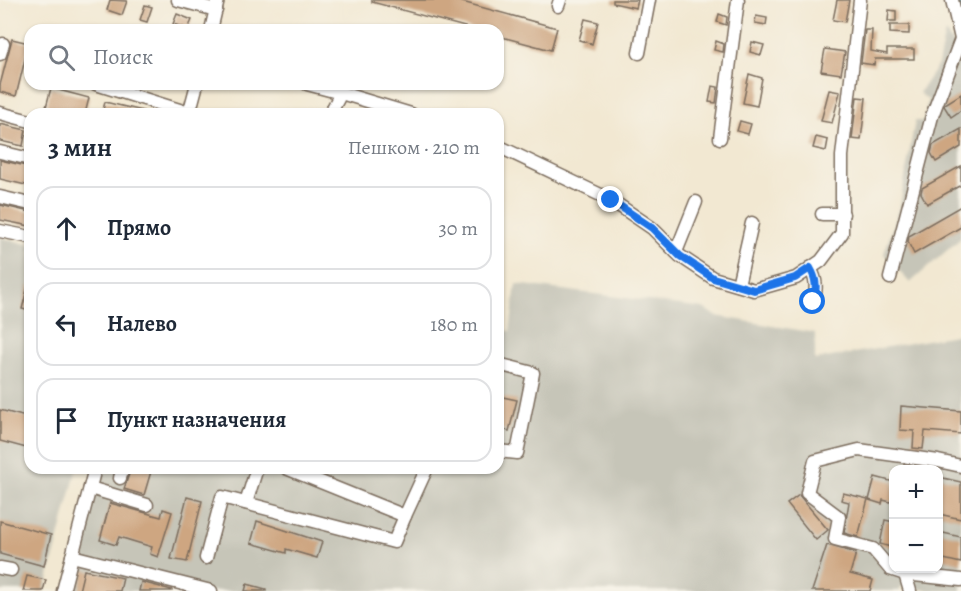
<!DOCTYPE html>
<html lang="ru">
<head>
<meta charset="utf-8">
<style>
  :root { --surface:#fff; --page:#f6f6f7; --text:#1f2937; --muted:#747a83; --line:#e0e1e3 }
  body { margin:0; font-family:Alegreya,serif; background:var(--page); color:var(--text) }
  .controls { position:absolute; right:18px; bottom:18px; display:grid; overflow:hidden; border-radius:12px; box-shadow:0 2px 4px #0004 }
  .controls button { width:54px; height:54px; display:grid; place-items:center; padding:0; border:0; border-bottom:2px solid var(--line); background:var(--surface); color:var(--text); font:30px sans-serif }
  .stop { position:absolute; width:18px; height:18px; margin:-14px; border:4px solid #1a73e8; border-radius:50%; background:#fff }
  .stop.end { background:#1a73e8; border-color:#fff; box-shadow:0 2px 6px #0008 }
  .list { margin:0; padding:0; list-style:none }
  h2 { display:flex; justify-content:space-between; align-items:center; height:78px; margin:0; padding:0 24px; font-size:26px }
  h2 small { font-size:20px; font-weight:400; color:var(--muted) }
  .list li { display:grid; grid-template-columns:39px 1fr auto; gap:18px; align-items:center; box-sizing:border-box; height:84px; margin:0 12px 12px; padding:0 12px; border:2px solid var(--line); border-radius:18px }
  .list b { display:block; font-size:22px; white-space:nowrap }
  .list em { font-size:20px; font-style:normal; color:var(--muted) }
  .icon { flex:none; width:33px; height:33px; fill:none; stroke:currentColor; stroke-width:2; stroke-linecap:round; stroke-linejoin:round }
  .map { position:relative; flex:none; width:961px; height:591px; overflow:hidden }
  .search { position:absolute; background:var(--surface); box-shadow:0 2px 4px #0004; left:24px; top:24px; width:480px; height:66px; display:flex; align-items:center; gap:15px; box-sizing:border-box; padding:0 21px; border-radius:18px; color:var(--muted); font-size:22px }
  .panel { position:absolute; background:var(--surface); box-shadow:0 2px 4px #0004; left:24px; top:108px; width:480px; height:366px; border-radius:18px }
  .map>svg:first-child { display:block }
  .industrial { fill:#c6c5b8; fill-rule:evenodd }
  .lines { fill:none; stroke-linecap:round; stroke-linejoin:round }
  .river { stroke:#55abd1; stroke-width:15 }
  .building { fill:#cea681 }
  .minor-casing { stroke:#7b6c5d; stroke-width:15 }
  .minor { stroke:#fff; stroke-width:12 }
  .route { stroke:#1a73e8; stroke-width:8 }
</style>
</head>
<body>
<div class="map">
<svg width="961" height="591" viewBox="0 0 961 591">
  <rect width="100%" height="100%" fill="#f7f3e8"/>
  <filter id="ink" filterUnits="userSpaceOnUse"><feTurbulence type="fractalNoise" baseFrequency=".0167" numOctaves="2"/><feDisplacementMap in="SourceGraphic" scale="12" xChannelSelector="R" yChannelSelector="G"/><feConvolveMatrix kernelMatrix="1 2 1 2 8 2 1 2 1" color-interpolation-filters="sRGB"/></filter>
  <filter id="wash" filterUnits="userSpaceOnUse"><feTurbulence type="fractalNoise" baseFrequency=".008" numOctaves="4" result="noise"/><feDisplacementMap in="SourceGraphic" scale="24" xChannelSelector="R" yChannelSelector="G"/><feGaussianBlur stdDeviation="1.35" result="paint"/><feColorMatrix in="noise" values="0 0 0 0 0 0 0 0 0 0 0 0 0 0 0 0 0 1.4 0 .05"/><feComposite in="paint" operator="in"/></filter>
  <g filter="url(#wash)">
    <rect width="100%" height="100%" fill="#f2e8d2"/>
    <!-- industrial -->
    <g class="industrial">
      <polygon points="945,32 961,57 961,238 910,283 884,254 900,206 915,121 923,121 928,100 919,93 938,65"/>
      <polygon points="0,237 30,245 30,468 77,468 45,591 0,591"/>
      <path d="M 516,284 L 703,308 L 716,316 L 815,333 L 815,360 L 961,334 L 961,591 L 935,591 L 900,587 L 900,591 L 66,591 L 101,468 L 498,468 L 498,330 L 510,331 ZM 894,470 L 938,470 L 938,568 L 894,568 Z"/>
    </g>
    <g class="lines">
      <!-- river -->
      <polyline class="river" points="959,0 961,6"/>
    </g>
    <g id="blocks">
      <!-- building -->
      <g class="building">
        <polygon points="110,0 127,1 122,15 107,10"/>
        <polygon points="372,0 455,0 557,28 551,50 498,36 498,30 476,30 372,2"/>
        <polygon points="613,0 638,0 636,8 613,3"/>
        <polygon points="837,0 849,0 845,22 833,20"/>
        <polygon points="145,5 152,7 147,22 140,20"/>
        <polygon points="889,10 896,11 896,21 888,21"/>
        <polygon points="177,14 192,20 188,29 173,24"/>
        <polygon points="719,14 727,17 726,25 717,22"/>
        <polygon points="756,16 767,18 766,25 755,23"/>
        <polygon points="585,19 598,22 592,44 579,40"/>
        <polygon points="890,25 909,25 909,34 890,33"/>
        <polygon points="865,30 872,30 871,51 887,54 887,49 914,49 914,59 875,59 874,65 861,63"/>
        <polygon points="12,39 29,43 16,96 0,92 0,85"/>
        <polygon points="716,41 724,44 723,52 714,50"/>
        <polygon points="752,42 764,45 761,55 750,52"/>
        <polygon points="825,49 845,52 841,74 821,71"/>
        <polygon points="749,74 762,78 757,106 743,103"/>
        <polygon points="712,86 718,87 716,103 709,102"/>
        <polygon points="51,88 89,98 85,114 58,114 45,111"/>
        <polygon points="829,90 840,92 832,123 821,121"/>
        <polygon points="961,94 961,110 951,117 944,106 945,104"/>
        <polygon points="857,97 866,98 861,140 852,139"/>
        <polygon points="105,102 143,111 142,114 102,114"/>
        <polygon points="740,121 751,124 748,134 737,131"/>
        <polygon points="0,124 26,130 23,146 0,141"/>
        <polygon points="961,129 961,147 936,162 931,153 933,145"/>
        <polygon points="816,137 828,140 826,151 813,148"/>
        <polygon points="0,160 30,167 30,186 0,179"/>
        <polygon points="961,166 961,185 927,204 921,193 922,188"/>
        <polygon points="0,205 30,212 30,226 0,220"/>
        <polygon points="961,206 961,227 914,254 908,242 909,236"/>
        <polygon points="28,286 30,286 30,311 22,309"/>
        <polygon points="498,396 517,400 509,431 498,428"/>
        <polygon points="901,406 961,411 961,434 925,431 923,449 913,448 914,431 900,430"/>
        <polygon points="0,410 30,418 30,449 0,441"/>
        <polygon points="131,468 152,468 144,495 124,489"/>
        <polygon points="875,477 894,482 894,503 883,500 882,504 869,500"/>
        <polygon points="939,477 961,482 961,519 939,514"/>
        <polygon points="843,493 868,499 858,537 844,533 849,502 841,500"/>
        <polygon points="799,495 828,530 816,540 787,504"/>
        <polygon points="187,497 202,501 187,562 171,559"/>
        <polygon points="110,503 161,517 163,509 172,512 158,557 150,554 152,547 119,537 116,545 100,540"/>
        <polygon points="885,520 894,522 894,548 880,544"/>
        <polygon points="0,521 51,535 44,566 0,554"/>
        <polygon points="257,521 322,542 317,558 286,549 286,553 251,543"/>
        <polygon points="939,532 961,537 961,563 939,558"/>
        <polygon points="827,545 856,553 850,574 873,580 870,591 812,591"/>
        <polygon points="84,570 123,578 120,591 79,591"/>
        <polygon points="27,576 46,580 43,591 23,591"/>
        <polygon points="141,582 172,590 172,591 139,591"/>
        <polygon points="247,584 266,589 266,591 245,591"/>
      </g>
    </g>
  </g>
  <g filter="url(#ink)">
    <use href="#blocks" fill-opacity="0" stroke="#7b6c5d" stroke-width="1.5"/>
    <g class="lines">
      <!-- minor casing -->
      <g class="minor-casing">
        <g id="minor">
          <polyline points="178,0 216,10"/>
          <polyline points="558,6 560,0"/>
          <polyline points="211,30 218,0"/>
          <polyline points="639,53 649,0"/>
          <polyline points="0,54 3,44"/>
          <polyline points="96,84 189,113"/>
          <polyline points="307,84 341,93"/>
          <polyline points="0,113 30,121"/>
          <polyline points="189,114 197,84"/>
          <polyline points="330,114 341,93 411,114"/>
          <polyline points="720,138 738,0"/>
          <polyline points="498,146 611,200 652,228 680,256 713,278 754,290 796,278 821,261 842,233 842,156 860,0"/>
          <polyline points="0,152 30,159"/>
          <polyline points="0,197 30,204"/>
          <polyline points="822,214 843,214"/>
          <polyline points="0,231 30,237"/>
          <polyline points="676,252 696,202"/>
          <path d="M 810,268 C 817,280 817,289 813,302"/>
          <polyline points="890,278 932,116 961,39 952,0"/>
          <polyline points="738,285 752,223"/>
          <polyline points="498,364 533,373 517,453 498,451"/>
          <polyline points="120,478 123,468"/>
          <polyline points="90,488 147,505"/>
          <polyline points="246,503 257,468"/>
          <polyline points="405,516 427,468"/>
          <polyline points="72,556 211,591"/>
          <polyline points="206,558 222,497 394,542 405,516 286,468"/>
          <polyline points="0,568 11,570"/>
          <polyline points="905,574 890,569 873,549 835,539 839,517 807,493 815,461 859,450 938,461 961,466"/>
          <polyline points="63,591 95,468"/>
          <polyline points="910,591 905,574 961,580"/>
        </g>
      </g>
      <!-- minor -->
      <use href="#minor" class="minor"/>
    </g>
  </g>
  <g class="lines" filter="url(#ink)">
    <!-- route -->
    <path class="route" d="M 611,200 L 652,228 L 680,256 L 713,278 L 754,290 L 795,278 L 810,268 C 817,280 817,289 813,302"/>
  </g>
</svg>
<div class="controls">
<button>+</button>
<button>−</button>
</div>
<div class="stop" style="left:813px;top:302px"></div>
<div class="stop end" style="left:611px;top:200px"></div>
<div class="search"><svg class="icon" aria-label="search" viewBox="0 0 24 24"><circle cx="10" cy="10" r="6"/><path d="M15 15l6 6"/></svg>Поиск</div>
<section class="panel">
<h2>3 мин<small>Пешком · 210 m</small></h2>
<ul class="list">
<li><svg class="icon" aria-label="ahead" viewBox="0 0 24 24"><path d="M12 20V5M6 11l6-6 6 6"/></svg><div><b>Прямо</b></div><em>30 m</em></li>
<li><svg class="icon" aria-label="left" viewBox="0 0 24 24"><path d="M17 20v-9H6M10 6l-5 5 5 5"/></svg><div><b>Налево</b></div><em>180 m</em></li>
<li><svg class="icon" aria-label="arrive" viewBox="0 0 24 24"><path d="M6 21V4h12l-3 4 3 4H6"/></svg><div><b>Пункт назначения</b></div></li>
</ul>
</section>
</div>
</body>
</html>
